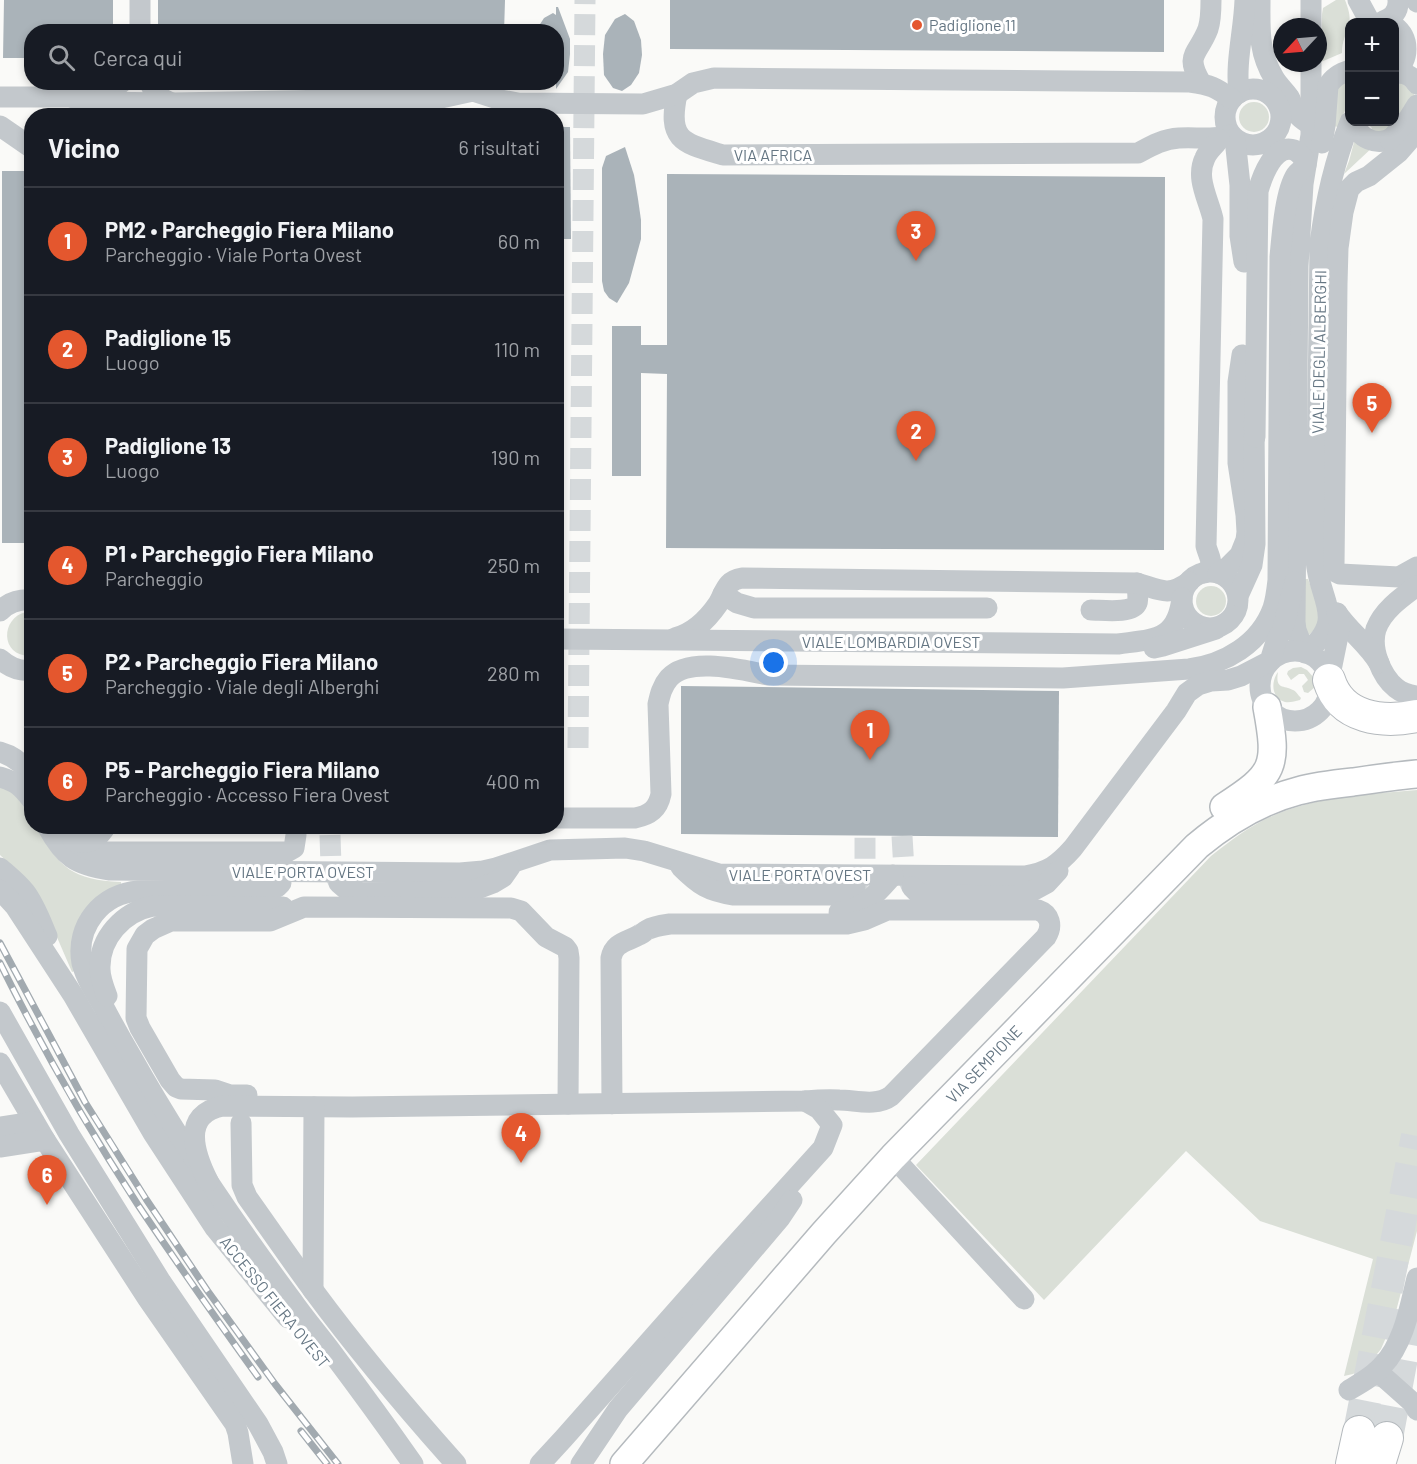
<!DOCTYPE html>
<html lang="it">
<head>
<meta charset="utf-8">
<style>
  :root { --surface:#171b24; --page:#242831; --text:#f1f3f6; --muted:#9ea1a6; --line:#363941; --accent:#e4572e }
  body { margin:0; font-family:Barlow,sans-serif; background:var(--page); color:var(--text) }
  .controls { position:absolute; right:18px; top:18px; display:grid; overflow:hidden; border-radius:12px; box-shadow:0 3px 9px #0003 }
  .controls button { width:54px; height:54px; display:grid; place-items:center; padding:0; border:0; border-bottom:2px solid var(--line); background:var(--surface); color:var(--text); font:30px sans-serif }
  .compass { position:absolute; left:1273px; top:18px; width:54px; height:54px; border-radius:50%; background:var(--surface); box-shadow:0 3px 9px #0003; rotate:244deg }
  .you { position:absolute; left:774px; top:663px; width:21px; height:21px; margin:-15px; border:4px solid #fff; border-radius:50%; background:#1a73e8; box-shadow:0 0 0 9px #1a73e833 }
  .badge { display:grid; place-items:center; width:39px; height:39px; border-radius:50%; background:var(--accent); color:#fff; font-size:20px; font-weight:700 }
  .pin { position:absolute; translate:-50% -50px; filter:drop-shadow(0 2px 3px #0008) }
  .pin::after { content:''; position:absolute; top:32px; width:21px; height:18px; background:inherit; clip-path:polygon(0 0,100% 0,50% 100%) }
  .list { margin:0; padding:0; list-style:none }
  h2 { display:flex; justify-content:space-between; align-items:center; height:78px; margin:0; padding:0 24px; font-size:26px }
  h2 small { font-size:20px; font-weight:400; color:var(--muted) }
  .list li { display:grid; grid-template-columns:39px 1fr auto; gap:18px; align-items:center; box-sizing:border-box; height:108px; padding:0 24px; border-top:2px solid var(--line) }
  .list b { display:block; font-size:22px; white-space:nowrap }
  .list p { margin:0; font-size:20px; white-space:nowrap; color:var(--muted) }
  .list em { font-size:20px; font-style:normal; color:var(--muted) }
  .icon { flex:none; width:33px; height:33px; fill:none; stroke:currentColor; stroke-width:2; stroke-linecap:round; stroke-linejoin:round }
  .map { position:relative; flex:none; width:1417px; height:1464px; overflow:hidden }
  .search { position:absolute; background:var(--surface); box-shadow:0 3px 9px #0003; left:24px; top:24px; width:540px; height:66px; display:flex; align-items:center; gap:15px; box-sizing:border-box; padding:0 21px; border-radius:24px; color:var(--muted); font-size:22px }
  .panel { position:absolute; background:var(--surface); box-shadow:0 3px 9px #0003; left:24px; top:108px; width:540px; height:726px; border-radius:24px }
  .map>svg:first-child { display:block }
  .green { fill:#dadfd7 }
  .building { fill:#aab3b9 }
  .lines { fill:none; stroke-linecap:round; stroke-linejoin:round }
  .minor-tunnel { stroke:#d5d9db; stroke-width:21; stroke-dasharray:21 10; stroke-linecap:butt }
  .highway-tunnel { stroke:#d5d9db; stroke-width:32; stroke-dasharray:32 16; stroke-linecap:butt }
  .major-casing { stroke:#b5babe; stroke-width:30 }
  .highway-casing { stroke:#b4b9bd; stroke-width:34 }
  .minor { stroke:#c3c8cc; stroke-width:21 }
  .major { stroke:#fff; stroke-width:27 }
  .highway { stroke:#fff; stroke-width:32 }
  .rail-casing { stroke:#a2aab0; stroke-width:7 }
  .rail { stroke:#fff; stroke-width:4.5; stroke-dasharray:14; stroke-linecap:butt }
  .poi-dot { fill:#e4572e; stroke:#fff; stroke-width:2 }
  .labels { text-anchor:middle; stroke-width:6; stroke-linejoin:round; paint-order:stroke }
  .poi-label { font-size:16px; fill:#657683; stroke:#fff; text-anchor:start }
  .street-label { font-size:16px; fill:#657683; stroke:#fff }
</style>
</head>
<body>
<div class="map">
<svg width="1417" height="1464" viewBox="0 0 1417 1464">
  <rect width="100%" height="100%" fill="#fafaf8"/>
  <!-- green -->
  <g class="green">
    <path d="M 1336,0 L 1345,0 C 1348,8 1351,16 1349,24 C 1346,36 1342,40 1342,53 L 1321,62 L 1318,57 L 1322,41 L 1322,14 L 1323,8 Z"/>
    <polygon points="1349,77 1349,101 1338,127 1333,126 1334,89"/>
    <polygon points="1399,81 1414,93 1414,97 1393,128 1368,135 1372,128 1369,125 1364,132 1361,122 1394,122 1395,82"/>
    <circle cx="1254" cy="117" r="15"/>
    <polygon points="1356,135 1375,145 1344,174 1349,161"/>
    <polygon points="1305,579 1308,579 1318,605 1322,621 1309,635 1304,630"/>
    <circle cx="1211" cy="601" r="15"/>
    <path d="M 26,612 L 31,613 L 31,656 C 0,657 0,618 26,612 Z"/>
    <polygon points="1301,667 1307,670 1315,679 1315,687 1308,693 1304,692 1302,686 1308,680 1304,674 1299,674 1291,680 1287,674 1288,671 1293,668"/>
    <path d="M 1278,672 C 1275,690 1284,685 1293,690 C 1296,691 1298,695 1301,698 L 1300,700 C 1295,701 1290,703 1285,702 C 1271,698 1271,681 1278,672 Z"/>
    <path d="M 0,783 L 19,794 L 31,817 L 32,826 L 37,827 C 59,868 73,880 121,882 L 121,885 L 109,891 L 77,970 L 72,972 L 50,921 L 15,869 L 0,855 Z"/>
    <path d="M 1417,790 L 1417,1231 L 1394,1319 L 1381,1349 L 1369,1364 L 1353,1374 L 1344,1376 L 1373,1259 L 1260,1221 L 1186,1151 L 1044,1300 L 916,1165 L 1211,856 C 1232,840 1252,824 1277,814 C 1321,796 1370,794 1417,790 Z"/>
  </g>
  <!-- building -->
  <g class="building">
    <polygon points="4,0 113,0 113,32 32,32 32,58 3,58"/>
    <polygon points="158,0 505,0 504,32 158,32"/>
    <polygon points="670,0 1164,0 1164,52 670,49"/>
    <polygon points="556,7 558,7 570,39 570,54 568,72 556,89 556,32 535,32 544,18 553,13 556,15"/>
    <polygon points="625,14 634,21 641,40 642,55 639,73 631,85 622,91 613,88 604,75 603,54 605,35 615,19"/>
    <polygon points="164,82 452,82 440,85 174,90 168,87"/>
    <polygon points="556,127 570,127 571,239 556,239"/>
    <polygon points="625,147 634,175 638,199 641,220 641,239 629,283 617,303 609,298 604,291 602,281 602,168 606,156"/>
    <rect x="2" y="171" width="30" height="372"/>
    <polygon points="667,174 1165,177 1164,550 666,548 667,374 641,373 641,476 612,476 612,326 641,326 641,345 667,345"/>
    <polygon points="681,686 1059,691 1058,837 681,834"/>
  </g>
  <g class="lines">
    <!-- minor-tunnel -->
    <g class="minor-tunnel">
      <polyline points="578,748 585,0"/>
      <polyline points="330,835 331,865 339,883"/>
      <polyline points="902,836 904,870 912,887"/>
      <polyline points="855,887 865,871 865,836"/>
    </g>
    <!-- highway-tunnel -->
    <g class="highway-tunnel">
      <polyline points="1359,1432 1417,1136"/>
      <polyline points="1387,1438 1410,1315"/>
    </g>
    <!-- major casing -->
    <g class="major-casing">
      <g id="major">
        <path d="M 1224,807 C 1275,774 1278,767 1267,707"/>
        <path d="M 624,1464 L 824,1233 L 893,1157 L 1197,846 C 1227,821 1260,801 1298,791 C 1316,786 1334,784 1353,782 C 1374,779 1395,776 1417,774"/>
      </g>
    </g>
    <!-- highway casing -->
    <g class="highway-casing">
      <g id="highway">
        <path d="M 1329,680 C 1341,719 1383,723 1417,716"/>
        <polyline points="1352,1464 1359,1432"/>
        <polyline points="1379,1464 1387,1438"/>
      </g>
    </g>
    <!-- minor -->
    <g class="minor">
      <path d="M 1260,0 C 1260,29 1258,52 1274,78 C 1278,85 1284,90 1289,97 C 1292,102 1293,109 1297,114 C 1303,122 1313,124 1318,132"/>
      <polyline points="1358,0 1370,22"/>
      <polyline points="1416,0 1417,2"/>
      <path d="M 1383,21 C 1393,18 1399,11 1398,0"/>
      <path d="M 1394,26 C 1410,38 1410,60 1394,72"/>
      <polyline points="1311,27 1311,0"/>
      <polyline points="140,32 140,0"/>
      <path d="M 1311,63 L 1311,135 L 1303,184 L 1298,266 L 1295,622 L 1296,630 L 1305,653 C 1348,619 1319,602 1316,560 L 1320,244 C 1325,203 1335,160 1350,122"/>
      <path d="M 1394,74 C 1404,71 1412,76 1417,84"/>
      <path d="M 150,82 C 153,94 161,99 172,103"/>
      <path d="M 1201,83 C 1184,54 1198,55 1208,29 C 1211,20 1211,10 1211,0"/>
      <circle cx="1253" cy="117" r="28"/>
      <polyline points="89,93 110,91 122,82"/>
      <path d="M 1239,93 C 1235,62 1244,31 1245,0"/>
      <path d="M 677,94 C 667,141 683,143 723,155 L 1138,153 C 1151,146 1163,139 1179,138 C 1197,137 1213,140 1231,135"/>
      <path d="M 0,97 L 69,97 L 94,102 L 172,103 L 441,98 L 473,91 L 501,100 L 518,103 L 643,104 L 677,94 L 693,83 L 714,78 L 1190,82 C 1211,85 1215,87 1232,99"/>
      <path d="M 1355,122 C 1358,139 1377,146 1392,138"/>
      <polyline points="0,126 32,148"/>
      <polyline points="1417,131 1399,152 1369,176 1356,182 1349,189 1343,212 1338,248 1337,284 1334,567 1336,572 1340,574 1399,577 1417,567"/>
      <polyline points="1235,139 1240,185 1240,236 1244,262"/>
      <polyline points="1390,140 1409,118 1417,105"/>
      <path d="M 1322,143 L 1325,126 L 1328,86 C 1333,77 1340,73 1350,70"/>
      <circle cx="1210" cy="600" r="28"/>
      <path d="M 1204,573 C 1216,564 1209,558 1206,546 L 1213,219 C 1209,200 1195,178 1205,158 C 1208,150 1215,146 1219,139"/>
      <polyline points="1218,573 1228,567 1240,555 1246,540 1247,532 1246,515 1238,463 1238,382 1242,355"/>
      <path d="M 1417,586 C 1402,597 1383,610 1376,629 C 1370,648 1381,676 1396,688 C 1402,693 1409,695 1417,696"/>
      <polyline points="723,594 737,603 754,608 987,608"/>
      <polyline points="1238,596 1252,565 1255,544 1254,423"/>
      <path d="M 1091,610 C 1102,610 1133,614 1137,603 C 1139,598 1137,589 1137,583"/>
      <path d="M 0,611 C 9,602 19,599 32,600"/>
      <path d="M 1337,613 C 1349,631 1368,644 1379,663"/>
      <path d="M 675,638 C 694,633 707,620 718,604 C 726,591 725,581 742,578 L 1137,583 C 1160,590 1168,597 1189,582"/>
      <path d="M 556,639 L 1118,644 C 1154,639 1177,641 1182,598"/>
      <polyline points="1154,648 1163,646 1216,629"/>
      <circle cx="1295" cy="686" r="35"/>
      <path d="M 0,659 C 9,667 19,672 32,670"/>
      <polyline points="1329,680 1340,626 1337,613"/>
      <path d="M 0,752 C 14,756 25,765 32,778"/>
      <path d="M 0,777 C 17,782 21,786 32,800"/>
      <path d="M 556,818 L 635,818 C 650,815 658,809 661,794 L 658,704 C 660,695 662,686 669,678 C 689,656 742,670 768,675 L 1063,678 L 1189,669 C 1225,664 1260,644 1273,608 C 1276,599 1277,589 1278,580 L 1280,257 C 1282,236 1285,192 1296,175 C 1299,171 1303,169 1306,165 C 1304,158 1301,153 1294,150 C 1274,143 1262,177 1258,191 L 1255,437"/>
      <path d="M 47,826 C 64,857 75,865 110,870 L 460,873 L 483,871 L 496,868 L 550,850 L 625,848 L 644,851 L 719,874 L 1025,876 C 1048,872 1058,865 1073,848 L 1176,711 L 1187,693 L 1198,685 L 1211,681 L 1228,680 L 1241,676 L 1270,661 L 1276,642 L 1282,631 L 1295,582"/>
      <path d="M 63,826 C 71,840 81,848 96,852 L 287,852 L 294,848 L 296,835"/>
      <path d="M 73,840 C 88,846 98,839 106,826"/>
      <path d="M 681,867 C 699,885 708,891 734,895 L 836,895 L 846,893 L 855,887"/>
      <path d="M 0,868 C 9,876 18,883 25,892 C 35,905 41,922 47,936"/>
      <path d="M 281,883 L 277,887 L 267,891 L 139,891 C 102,893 75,926 82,963 C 86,978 94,991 102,1004 C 111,1021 121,1039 131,1056 C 178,1140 233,1221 291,1299 C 304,1318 319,1335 333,1354 C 360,1390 387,1427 413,1464"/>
      <polyline points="339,883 346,889 362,893 472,891 493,883 503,877 510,867"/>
      <polyline points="912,887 917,892 926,895 1023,896 1047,883 1058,871"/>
      <polyline points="0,890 15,906 73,995 153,1133 215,1228 288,1318"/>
      <path d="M 839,912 C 865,909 876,894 893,875"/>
      <path d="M 107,996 C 104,988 100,978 100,969 C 99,938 123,912 153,906 L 283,907"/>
      <polyline points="0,1012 69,1134 161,1282 258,1424 273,1452 277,1464"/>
      <polyline points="0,1063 45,1140"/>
      <polyline points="247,1095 230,1095 215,1090 181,1089 176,1087 170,1080 140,1028 136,1018 137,949 145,935 153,929 171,921 270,921 304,907 511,908 521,911 546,937 565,947 568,951 569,958 568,1104"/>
      <path d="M 241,1123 L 242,1185 L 247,1197 C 269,1228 291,1260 313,1290 C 358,1351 406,1408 456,1464"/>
      <polyline points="0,1127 34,1122"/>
      <polyline points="0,1147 45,1140 148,1299 235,1424 238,1433 243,1464"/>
      <polyline points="893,1157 1024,1299"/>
      <path d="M 208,1181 C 194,1153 181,1114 223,1106 L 352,1107 L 805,1101 C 816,1100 827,1099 839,1100 C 855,1100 876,1107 891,1096 L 1046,937 C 1053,926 1050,914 1038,910 L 887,910 L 864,920 L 847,924 L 670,924 C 663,925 654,926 647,930 C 640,934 647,931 639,935 C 627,942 614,942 611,958 L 612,1104"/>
      <polyline points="313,1290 314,1107"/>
      <polyline points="1377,1371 1413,1403 1417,1410"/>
      <path d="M 1349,1390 C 1361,1383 1374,1376 1383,1365 C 1404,1343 1410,1306 1417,1278"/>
      <polyline points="540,1464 564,1438 718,1264 823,1148 832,1125 819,1109 805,1101"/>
      <polyline points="581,1464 618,1409 780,1218 792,1200"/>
    </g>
    <!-- major -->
    <use href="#major" class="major"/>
    <!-- highway -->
    <use href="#highway" class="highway"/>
    <!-- rail casing -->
    <g class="rail-casing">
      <g id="rail">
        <polyline points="0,943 85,1102 146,1199 207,1290 275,1384 338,1464"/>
        <path d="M 0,963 C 41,1046 87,1127 138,1205 C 177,1263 217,1320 258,1377"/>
        <polyline points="301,1431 327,1464"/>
      </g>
    </g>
    <!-- rail -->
    <use href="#rail" class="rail"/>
  </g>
  <!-- markers -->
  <circle class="poi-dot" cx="917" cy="25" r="6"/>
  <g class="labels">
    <!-- poi labels -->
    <g class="poi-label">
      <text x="929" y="31">Padiglione 11</text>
    </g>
    <!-- street labels -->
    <g class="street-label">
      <text x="773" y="161">VIA AFRICA</text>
      <text transform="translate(1319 352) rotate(-89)" y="6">VIALE DEGLI ALBERGHI</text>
      <text x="891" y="648">VIALE LOMBARDIA OVEST</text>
      <text x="303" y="878">VIALE PORTA OVEST</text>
      <text x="800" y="881">VIALE PORTA OVEST</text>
      <text transform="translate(984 1064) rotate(-46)" y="6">VIA SEMPIONE</text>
      <text transform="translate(275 1302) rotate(51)" y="6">ACCESSO FIERA OVEST</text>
    </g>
  </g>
</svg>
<div class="controls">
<button>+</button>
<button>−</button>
</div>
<svg class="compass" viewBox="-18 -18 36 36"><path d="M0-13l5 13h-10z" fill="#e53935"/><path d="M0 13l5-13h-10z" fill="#9ea1a6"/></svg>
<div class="you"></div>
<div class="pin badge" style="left:870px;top:760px">1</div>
<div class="pin badge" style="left:916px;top:461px">2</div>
<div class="pin badge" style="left:916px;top:261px">3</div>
<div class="pin badge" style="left:521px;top:1163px">4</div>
<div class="pin badge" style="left:1372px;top:433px">5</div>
<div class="pin badge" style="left:47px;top:1205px">6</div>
<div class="search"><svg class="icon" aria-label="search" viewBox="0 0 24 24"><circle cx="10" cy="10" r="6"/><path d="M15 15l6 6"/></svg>Cerca qui</div>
<section class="panel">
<h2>Vicino<small>6 risultati</small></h2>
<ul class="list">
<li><span class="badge">1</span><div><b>PM2 • Parcheggio Fiera Milano</b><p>Parcheggio · Viale Porta Ovest</p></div><em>60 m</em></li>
<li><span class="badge">2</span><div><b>Padiglione 15</b><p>Luogo</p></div><em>110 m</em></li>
<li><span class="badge">3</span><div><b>Padiglione 13</b><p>Luogo</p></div><em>190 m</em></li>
<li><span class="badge">4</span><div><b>P1 • Parcheggio Fiera Milano</b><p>Parcheggio</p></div><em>250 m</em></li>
<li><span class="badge">5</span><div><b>P2 • Parcheggio Fiera Milano</b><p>Parcheggio · Viale degli Alberghi</p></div><em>280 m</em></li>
<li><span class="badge">6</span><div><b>P5 - Parcheggio Fiera Milano</b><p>Parcheggio · Accesso Fiera Ovest</p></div><em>400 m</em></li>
</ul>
</section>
</div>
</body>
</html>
